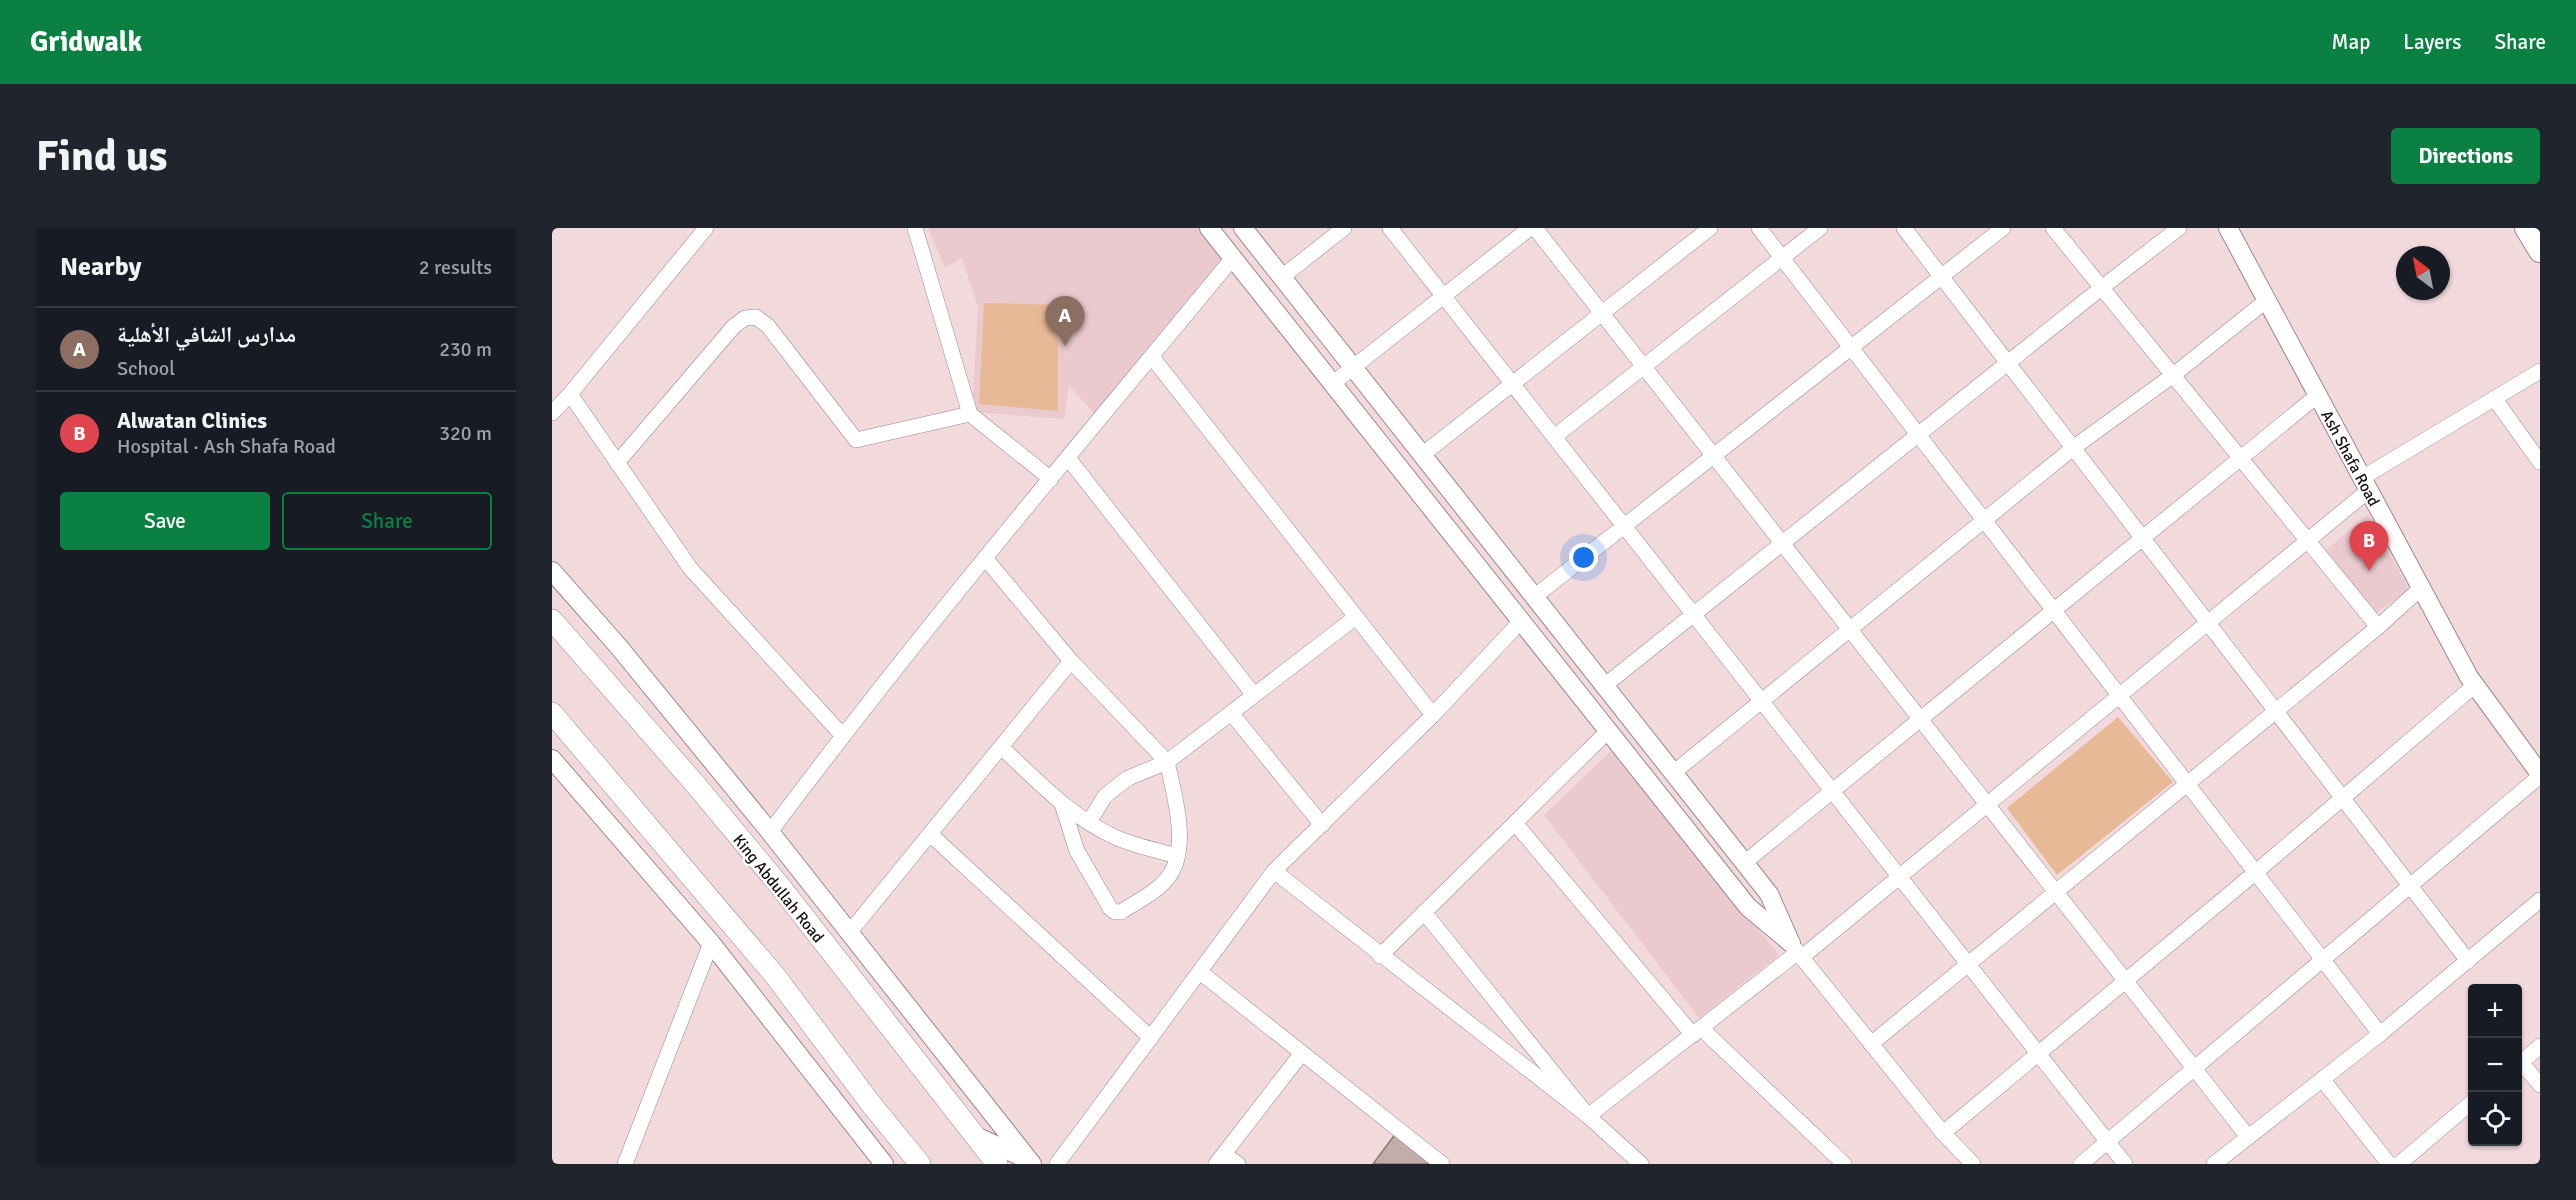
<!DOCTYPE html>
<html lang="en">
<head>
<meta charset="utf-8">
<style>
  :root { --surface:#171b24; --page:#20242c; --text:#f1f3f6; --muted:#9ea1a6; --line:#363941; --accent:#0b8043 }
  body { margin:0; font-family:Signika,"Noto Naskh Arabic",sans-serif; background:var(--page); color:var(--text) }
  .controls { position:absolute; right:18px; bottom:18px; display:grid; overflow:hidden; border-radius:6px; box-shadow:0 2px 4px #0004 }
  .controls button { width:54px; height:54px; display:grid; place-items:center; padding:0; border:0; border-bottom:2px solid var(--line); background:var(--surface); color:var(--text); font:30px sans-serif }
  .compass { position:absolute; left:1844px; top:18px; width:54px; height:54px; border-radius:50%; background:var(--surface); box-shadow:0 2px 4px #0004; rotate:328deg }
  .you { position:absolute; left:1032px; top:330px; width:21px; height:21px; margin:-15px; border:4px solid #fff; border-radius:50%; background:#1a73e8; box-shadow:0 0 0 9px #1a73e833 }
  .badge { display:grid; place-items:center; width:39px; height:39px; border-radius:50%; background:var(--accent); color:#fff; font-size:20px; font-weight:700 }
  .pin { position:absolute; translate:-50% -50px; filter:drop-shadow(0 2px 3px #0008) }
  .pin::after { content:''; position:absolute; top:32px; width:21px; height:18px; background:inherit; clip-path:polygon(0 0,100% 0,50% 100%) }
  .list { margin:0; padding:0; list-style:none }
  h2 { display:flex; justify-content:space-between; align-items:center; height:78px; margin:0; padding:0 24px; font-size:26px }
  h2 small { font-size:20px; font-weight:400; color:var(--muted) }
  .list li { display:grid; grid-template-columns:39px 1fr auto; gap:18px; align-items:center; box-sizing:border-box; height:84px; padding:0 24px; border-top:2px solid var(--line) }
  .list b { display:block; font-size:22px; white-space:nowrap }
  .list p { margin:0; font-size:20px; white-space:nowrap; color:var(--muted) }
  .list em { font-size:20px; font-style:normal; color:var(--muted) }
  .actions { display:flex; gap:12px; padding:18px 24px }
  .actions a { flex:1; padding:14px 0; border:2px solid var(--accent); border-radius:6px; text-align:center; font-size:21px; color:var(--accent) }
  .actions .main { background:var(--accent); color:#fff }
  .icon { flex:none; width:33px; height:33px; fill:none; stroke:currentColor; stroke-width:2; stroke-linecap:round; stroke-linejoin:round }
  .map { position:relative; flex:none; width:1988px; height:936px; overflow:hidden; border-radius:6px }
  header { display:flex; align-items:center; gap:36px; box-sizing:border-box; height:84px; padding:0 30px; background:var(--accent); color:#fff }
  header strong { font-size:28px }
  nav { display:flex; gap:33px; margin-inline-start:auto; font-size:21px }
  .intro { display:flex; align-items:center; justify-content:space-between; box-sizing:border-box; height:144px; padding:0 36px }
  h1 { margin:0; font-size:42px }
  .button { padding:15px 27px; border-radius:6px; background:var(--accent); color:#fff; font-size:21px; font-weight:700 }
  main { display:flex; gap:36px; padding:0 36px }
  aside { flex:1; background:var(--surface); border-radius:6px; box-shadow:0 2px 4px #0004 }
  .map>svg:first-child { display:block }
  .built { fill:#eacacf }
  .green { fill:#e8b996 }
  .building { fill:#c3ada8; stroke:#887976; stroke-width:1.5 }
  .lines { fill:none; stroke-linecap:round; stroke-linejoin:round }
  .minor-casing { stroke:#9d878a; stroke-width:16 }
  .tertiary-casing { stroke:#9d878a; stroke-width:20 }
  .secondary-casing { stroke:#9d878a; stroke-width:22 }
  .primary-casing { stroke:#9d878a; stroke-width:24 }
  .minor { stroke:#fff; stroke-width:15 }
  .tertiary { stroke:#fff; stroke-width:18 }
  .secondary { stroke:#fff; stroke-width:21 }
  .primary { stroke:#fff; stroke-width:22 }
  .labels { text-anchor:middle; stroke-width:4.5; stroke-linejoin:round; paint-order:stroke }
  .street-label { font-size:16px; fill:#160e10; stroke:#fff }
</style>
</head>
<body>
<header>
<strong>Gridwalk</strong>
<nav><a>Map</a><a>Layers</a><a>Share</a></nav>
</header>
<div class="intro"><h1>Find us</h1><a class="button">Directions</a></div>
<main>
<aside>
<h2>Nearby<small>2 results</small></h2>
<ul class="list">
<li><span class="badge" style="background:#8d6e63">A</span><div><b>مدارس الشافي الأهلية</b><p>School</p></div><em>230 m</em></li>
<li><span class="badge" style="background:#e0444e">B</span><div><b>Alwatan Clinics</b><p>Hospital · Ash Shafa Road</p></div><em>320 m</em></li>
</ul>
<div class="actions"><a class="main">Save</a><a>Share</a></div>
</aside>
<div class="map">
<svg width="1988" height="936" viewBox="0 0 1988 936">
  <rect width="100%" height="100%" fill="#f1d9dc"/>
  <!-- built -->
  <g class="built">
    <polygon points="376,0 647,0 670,30 547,190 517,158 512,191 420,184 426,79 410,30 393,40"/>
    <polygon points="1816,286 1857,362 1821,387 1772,324"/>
    <polygon points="1060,522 1227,727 1147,790 992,587"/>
  </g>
  <!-- green -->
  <g class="green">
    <polygon points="432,75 506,77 506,183 427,176"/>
    <polygon points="1566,489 1621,554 1505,647 1455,580"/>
  </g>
  <!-- building -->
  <polygon class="building" points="844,905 874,929 881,931 882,936 821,936"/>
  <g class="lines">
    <!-- minor casing -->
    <g class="minor-casing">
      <g id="minor">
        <polyline points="363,0 418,186"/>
        <polyline points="838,0 1573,936"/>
        <polyline points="983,0 1696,909"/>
        <polyline points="1207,0 1828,806"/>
        <polyline points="1352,0 1916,733"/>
        <polyline points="1501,0 1826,399"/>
        <polyline points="730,49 792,0"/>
        <polyline points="600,129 881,487"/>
        <polyline points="780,156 978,0"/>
        <polyline points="18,166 138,340 290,507"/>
        <polyline points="1942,170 1988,234"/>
        <polyline points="0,185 18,166 154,0"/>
        <polyline points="1002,209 1268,0"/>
        <polyline points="870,227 1158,0"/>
        <polyline points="516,230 702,467"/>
        <polyline points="65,235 182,98 193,90 204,89 216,98 304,212 418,186 499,251"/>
        <polyline points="1810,250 1988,143"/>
        <polyline points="433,330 519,433 615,534 804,389"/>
        <polyline points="982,369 1451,0"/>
        <polyline points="1052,458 1548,61 1627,0"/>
        <polyline points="679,485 770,597"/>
        <path d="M 449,519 C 484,551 518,589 563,609 C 582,618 605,622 625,628"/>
        <polyline points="1121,545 1521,220 1620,148 1715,72"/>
        <path d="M 510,576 L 525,623 L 558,680 L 563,684 L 569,684 C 585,673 606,664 617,648 C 638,620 622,565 615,534 L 576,550 L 553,568 L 537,594"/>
        <polyline points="963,595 1141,807"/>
        <path d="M 218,604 C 365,407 524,220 680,31"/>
        <polyline points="378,606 599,810"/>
        <polyline points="1192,635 1766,167"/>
        <polyline points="722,643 1036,888 1089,936"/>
        <polyline points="872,684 1036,888 1246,724"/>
        <polyline points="297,705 519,433"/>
        <polyline points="1243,721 1391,905 1421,936"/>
        <polyline points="828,728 1056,503"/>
        <polyline points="1250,729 1817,262"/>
        <polyline points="648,744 890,936"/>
        <polyline points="1149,800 1292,936"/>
        <polyline points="1319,816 1826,399 1869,360"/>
        <polyline points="1969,834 1988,857"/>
        <polyline points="1966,837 1988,818"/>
        <polyline points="1770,851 1837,936"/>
        <polyline points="1391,905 1704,644 1923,457"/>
        <polyline points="672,926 686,936"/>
        <polyline points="73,936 159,715"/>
        <polyline points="505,936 722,643 881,487 969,393"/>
        <polyline points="664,936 750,825"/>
        <polyline points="1529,936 1988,548"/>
        <polyline points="1662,936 1828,806 1988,672"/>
        <polyline points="1847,936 1920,874"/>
      </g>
    </g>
    <!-- tertiary casing -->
    <g class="tertiary-casing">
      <g id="tertiary">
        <polyline points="657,0 1196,679 1239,715"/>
        <polyline points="691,0 1217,666 1237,711"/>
        <polyline points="1676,0 1917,449 1988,546"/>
        <polyline points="0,343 66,418 218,604 480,936"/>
        <polyline points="0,531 159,715 332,936"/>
        <polyline points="421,907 475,931"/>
      </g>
    </g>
    <!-- secondary casing -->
    <g class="secondary-casing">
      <g id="secondary">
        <polyline points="0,392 144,557 227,657 445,936"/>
        <polyline points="0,485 224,749 319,876 368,936"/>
      </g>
    </g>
    <!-- primary casing -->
    <g class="primary-casing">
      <polyline id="primary" points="1974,0 1988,23"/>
    </g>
    <!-- minor -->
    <use href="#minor" class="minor"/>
    <!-- tertiary -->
    <use href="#tertiary" class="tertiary"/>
    <!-- secondary -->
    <use href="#secondary" class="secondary"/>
    <!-- primary -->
    <use href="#primary" class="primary"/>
  </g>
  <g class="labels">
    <!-- street labels -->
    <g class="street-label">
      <text transform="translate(1799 230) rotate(62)" y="6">Ash Shafa Road</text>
      <text transform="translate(227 660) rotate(51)" y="6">King Abdullah Road</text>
    </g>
  </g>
</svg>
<div class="controls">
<button>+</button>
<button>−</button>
<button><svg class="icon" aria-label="locate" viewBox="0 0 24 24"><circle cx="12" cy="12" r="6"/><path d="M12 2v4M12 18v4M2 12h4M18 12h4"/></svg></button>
</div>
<svg class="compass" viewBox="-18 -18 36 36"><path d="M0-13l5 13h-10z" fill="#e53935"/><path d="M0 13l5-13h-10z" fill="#9ea1a6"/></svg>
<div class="you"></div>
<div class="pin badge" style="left:513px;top:118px;background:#8d6e63">A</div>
<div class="pin badge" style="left:1817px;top:343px;background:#e0444e">B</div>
</div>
</main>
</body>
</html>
